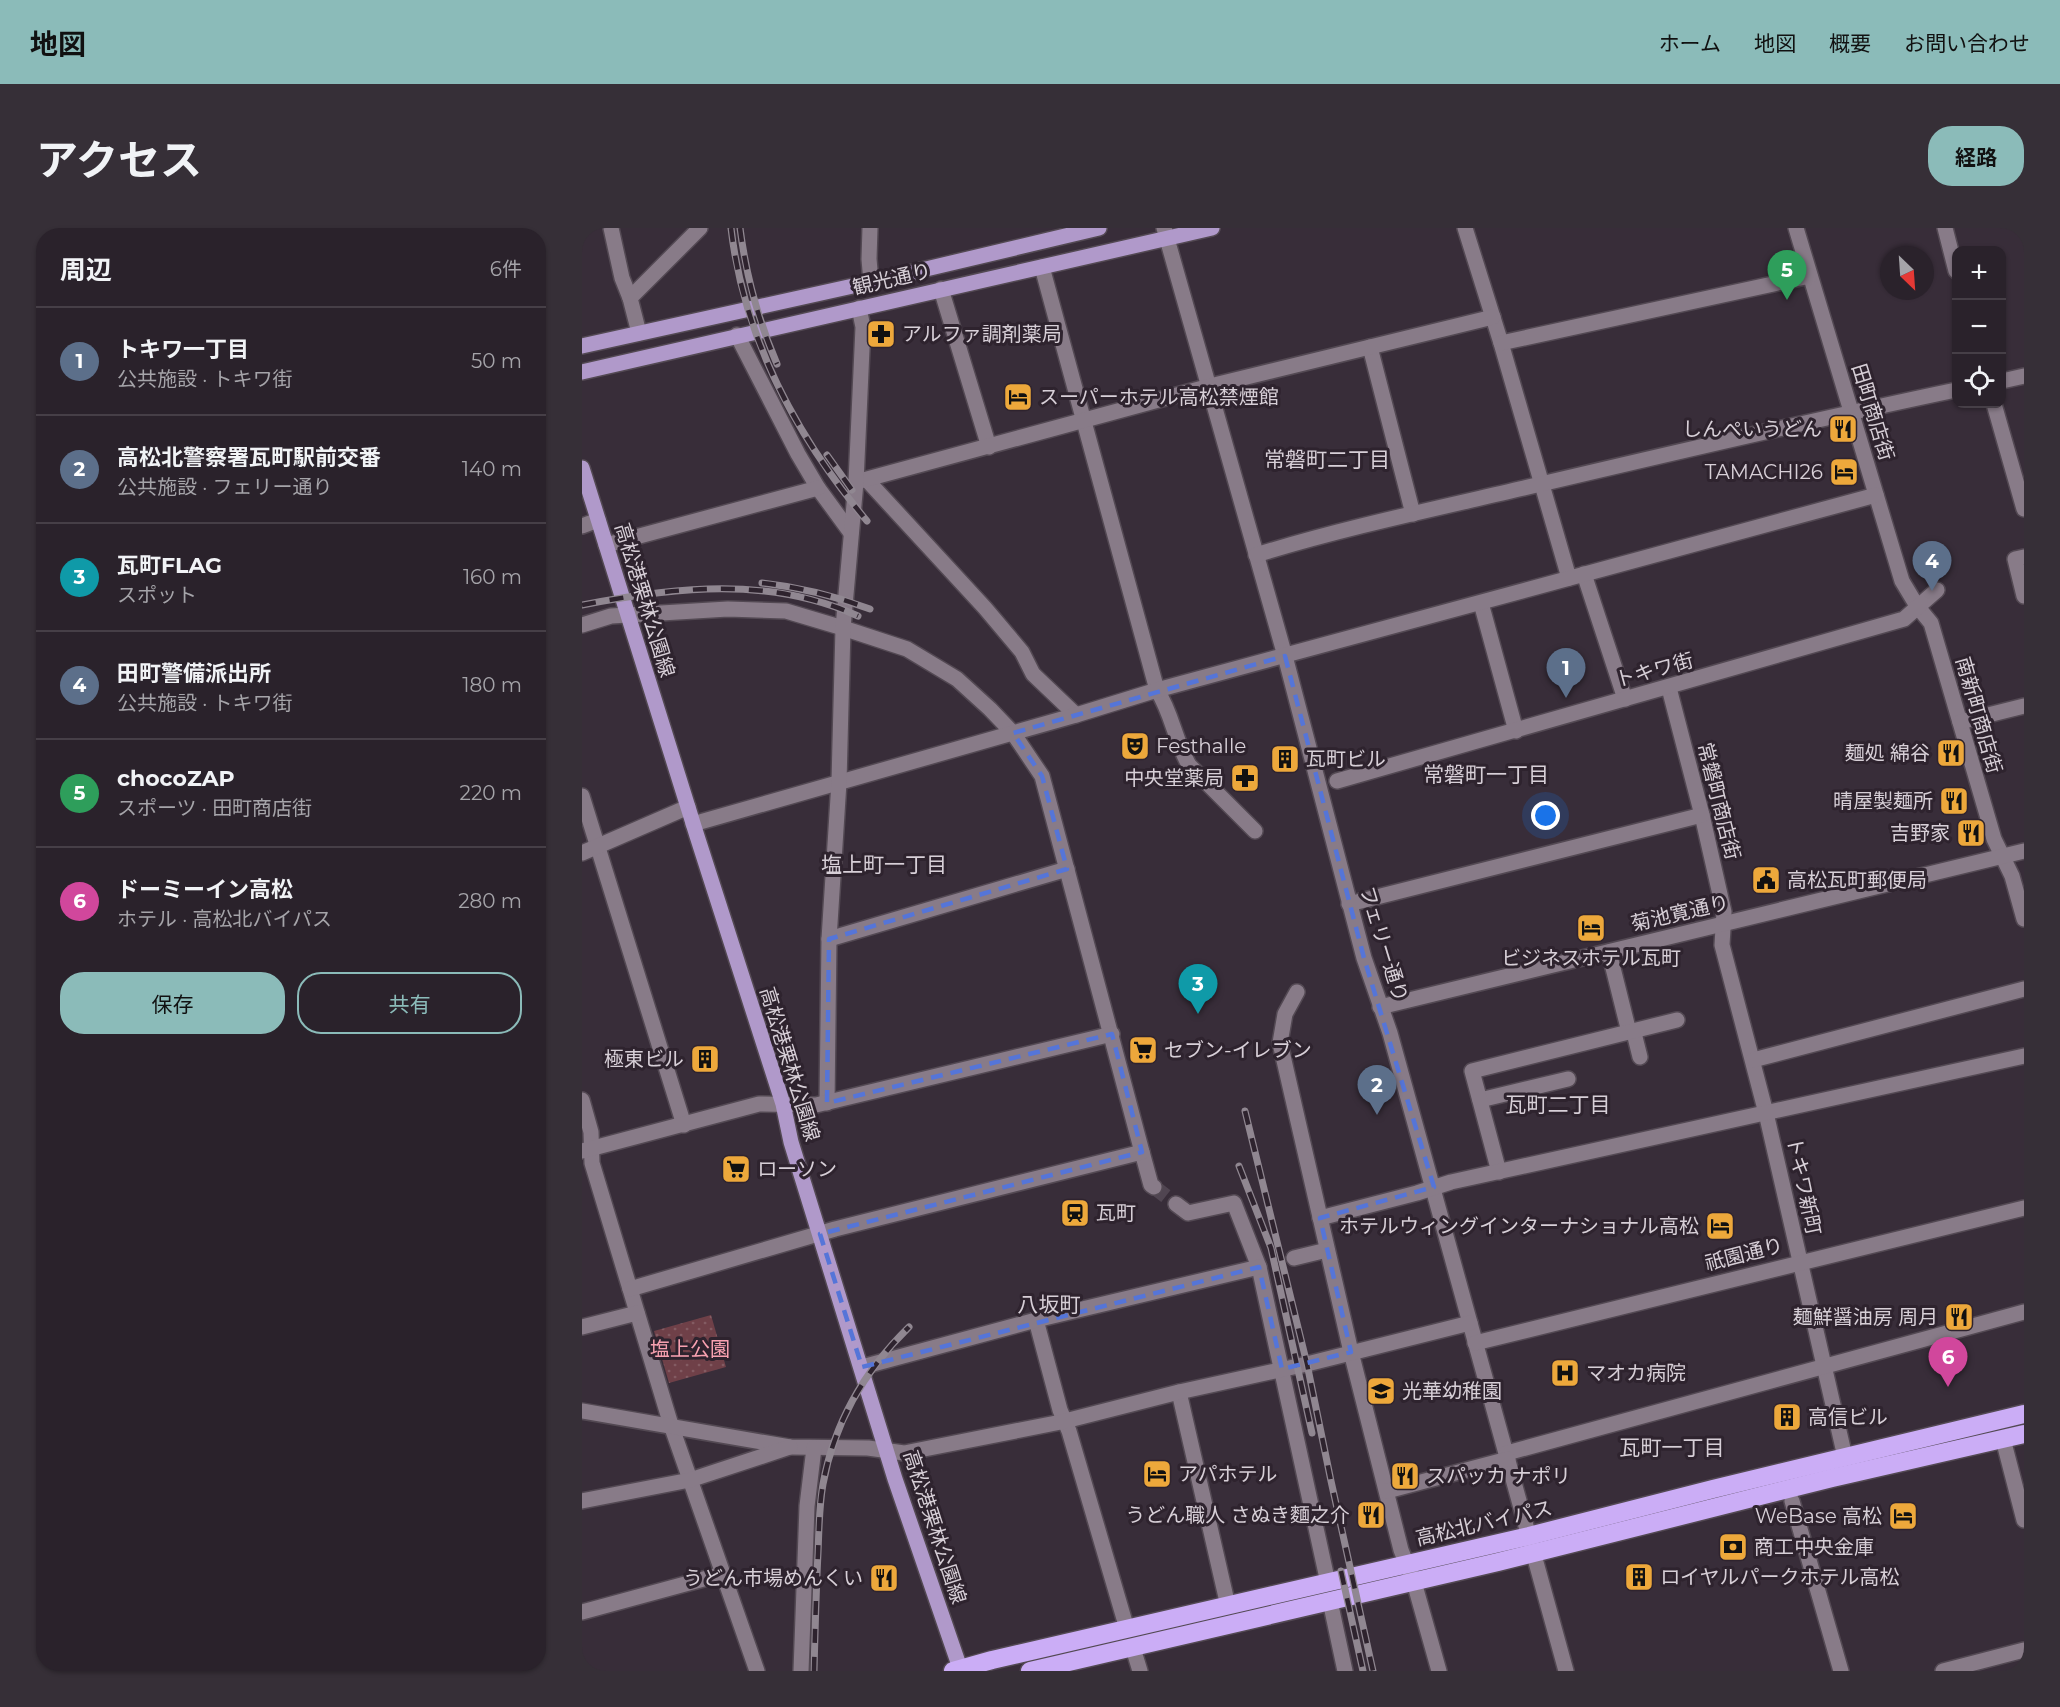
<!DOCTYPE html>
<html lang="ja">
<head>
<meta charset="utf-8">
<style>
  :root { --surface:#2a222b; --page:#362f37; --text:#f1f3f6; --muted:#a5a4a9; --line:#463f47; --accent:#8bbbb9 }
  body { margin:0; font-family:Montserrat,"Noto Sans JP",sans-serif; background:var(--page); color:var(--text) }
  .controls { position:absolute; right:18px; top:18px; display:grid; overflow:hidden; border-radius:12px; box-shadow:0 2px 4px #0004 }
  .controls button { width:54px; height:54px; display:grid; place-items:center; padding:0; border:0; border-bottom:2px solid var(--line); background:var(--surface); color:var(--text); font:30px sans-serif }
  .compass { position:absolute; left:1298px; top:18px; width:54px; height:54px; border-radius:50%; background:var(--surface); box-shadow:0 2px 4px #0004; rotate:155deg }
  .you { position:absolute; left:964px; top:588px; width:21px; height:21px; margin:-15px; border:4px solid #fff; border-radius:50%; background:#1a73e8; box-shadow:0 0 0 9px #1a73e833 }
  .badge { display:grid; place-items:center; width:39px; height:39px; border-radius:50%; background:var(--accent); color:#fff; font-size:20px; font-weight:700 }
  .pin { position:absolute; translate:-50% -50px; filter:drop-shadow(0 2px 3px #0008) }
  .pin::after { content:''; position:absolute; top:32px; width:21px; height:18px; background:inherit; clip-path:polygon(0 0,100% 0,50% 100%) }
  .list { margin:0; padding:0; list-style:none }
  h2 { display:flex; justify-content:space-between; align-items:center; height:78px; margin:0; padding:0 24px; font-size:26px }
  h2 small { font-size:20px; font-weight:400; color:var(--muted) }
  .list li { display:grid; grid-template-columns:39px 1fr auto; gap:18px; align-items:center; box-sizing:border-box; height:108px; padding:0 24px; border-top:2px solid var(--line) }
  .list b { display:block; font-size:22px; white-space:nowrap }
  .list p { margin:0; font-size:20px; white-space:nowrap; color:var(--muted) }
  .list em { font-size:20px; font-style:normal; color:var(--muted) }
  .actions { display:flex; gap:12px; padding:18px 24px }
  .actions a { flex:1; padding:14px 0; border:2px solid var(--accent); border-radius:24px; text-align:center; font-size:21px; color:var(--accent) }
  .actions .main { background:var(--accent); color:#111 }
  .icon { flex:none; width:33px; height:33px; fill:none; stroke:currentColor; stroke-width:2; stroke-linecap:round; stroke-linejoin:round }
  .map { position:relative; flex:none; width:1442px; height:1443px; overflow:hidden; border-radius:24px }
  header { display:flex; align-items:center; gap:36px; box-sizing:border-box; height:84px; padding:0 30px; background:var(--accent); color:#111 }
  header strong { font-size:28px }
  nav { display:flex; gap:33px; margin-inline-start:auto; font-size:21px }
  .intro { display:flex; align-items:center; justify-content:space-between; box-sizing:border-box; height:144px; padding:0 36px }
  h1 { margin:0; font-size:42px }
  .button { padding:15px 27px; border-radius:24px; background:var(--accent); color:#111; font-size:21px; font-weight:700 }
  main { display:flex; gap:36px; padding:0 36px }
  aside { flex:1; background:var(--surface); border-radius:24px; box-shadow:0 2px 4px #0004 }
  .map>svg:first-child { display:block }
  .park { fill:url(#park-dots) }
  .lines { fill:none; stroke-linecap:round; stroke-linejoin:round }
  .minor-tunnel { stroke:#504551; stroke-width:15; stroke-dasharray:15 8; stroke-linecap:butt }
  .minor-casing { stroke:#534953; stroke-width:18 }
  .major-casing { stroke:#534953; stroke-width:18 }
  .highway-casing { stroke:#534953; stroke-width:21 }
  .minor { stroke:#887b88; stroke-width:15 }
  .major { stroke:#b099ca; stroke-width:15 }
  .highway { stroke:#cbadf6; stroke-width:18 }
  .rail-casing { stroke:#908791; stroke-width:7 }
  .rail { stroke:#2e232e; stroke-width:4.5; stroke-dasharray:14; stroke-linecap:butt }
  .marked { fill:none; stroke:#5575d8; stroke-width:4.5; stroke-dasharray:12 8; stroke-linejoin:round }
  .labels { text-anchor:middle; stroke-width:6; stroke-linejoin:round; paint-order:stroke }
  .street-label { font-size:20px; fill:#d7cfd7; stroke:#2e232e }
  .poi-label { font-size:20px; fill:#d7cfd7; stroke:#2e232e; text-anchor:start }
  .park-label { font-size:20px; fill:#f8a1b0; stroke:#2e232e }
  .neighbourhood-label { font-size:21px; fill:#d7cfd7; stroke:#2e232e }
</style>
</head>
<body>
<header>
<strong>地図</strong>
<nav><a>ホーム</a><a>地図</a><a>概要</a><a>お問い合わせ</a></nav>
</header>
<div class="intro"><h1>アクセス</h1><a class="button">経路</a></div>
<main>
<aside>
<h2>周辺<small>6件</small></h2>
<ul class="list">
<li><span class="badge" style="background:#5c6f8a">1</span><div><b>トキワ一丁目</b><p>公共施設 · トキワ街</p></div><em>50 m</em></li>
<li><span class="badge" style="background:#5c6f8a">2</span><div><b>高松北警察署瓦町駅前交番</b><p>公共施設 · フェリー通り</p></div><em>140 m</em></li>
<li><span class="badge" style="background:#0f9aa8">3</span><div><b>瓦町FLAG</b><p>スポット</p></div><em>160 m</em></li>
<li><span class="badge" style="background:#5c6f8a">4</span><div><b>田町警備派出所</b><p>公共施設 · トキワ街</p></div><em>180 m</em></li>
<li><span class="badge" style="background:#2e9e5b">5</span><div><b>chocoZAP</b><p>スポーツ · 田町商店街</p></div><em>220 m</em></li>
<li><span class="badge" style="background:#d1479c">6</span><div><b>ドーミーイン高松</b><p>ホテル · 高松北バイパス</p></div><em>280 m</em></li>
</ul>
<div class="actions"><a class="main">保存</a><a>共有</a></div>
</aside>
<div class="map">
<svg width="1442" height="1443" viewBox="0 0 1442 1443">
  <defs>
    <pattern id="park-dots" width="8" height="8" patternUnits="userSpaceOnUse" patternTransform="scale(1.5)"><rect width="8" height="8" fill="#6f4048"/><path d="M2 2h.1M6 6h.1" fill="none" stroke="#835b62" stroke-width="1.8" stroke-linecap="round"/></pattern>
  </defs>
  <rect width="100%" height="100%" fill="#382d39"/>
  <!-- park -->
  <polygon class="park" points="129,1087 144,1139 87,1155 72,1103"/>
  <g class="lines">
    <!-- minor-tunnel -->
    <polyline class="minor-tunnel" points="572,959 594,976"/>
    <!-- minor casing -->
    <g class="minor-casing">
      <g id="minor">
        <polyline points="29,0 40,50 48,70"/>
        <polyline points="288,0 287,31 289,54"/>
        <polyline points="582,0 703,428 782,730 808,805 984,1443"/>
        <polyline points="883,0 919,115 987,350"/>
        <polyline points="1214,0 1320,353 1335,378 1349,395 1412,611 1430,648 1442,691"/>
        <polyline points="1363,0 1374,43"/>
        <path d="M 460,39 L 575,462 C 590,485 593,513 607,537 L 673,603"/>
        <polyline points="359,61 407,219"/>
        <polyline points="57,105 48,70 118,0"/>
        <polyline points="155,107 216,226 236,260 269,305"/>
        <polyline points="919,115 1228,48"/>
        <polyline points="788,119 831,286"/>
        <polyline points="1420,153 1442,148"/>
        <polyline points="1412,176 1442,281"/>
        <polyline points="285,252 403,380 440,424 451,446 494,487"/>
        <polyline points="274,254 628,158 911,89"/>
        <polyline points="0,298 16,292"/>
        <polyline points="24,317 236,260"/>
        <path d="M 674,327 C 761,300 852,281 942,260 C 1086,226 1230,192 1374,162"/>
        <polyline points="1442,329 1433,331 1442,368"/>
        <polyline points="1002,346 1043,471"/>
        <polyline points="899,375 934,503"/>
        <polyline points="0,397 29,388 146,381 204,383 261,400 325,421 375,451 408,481 431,505 460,548 560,924 569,957 572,959"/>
        <polyline points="1087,460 1120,587 1142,684 1140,717 1184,885 1263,1229"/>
        <polyline points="1378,494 1442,478"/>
        <polyline points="755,553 1322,391 1355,362"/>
        <polyline points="0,568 102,897"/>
        <polyline points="111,596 494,487 575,462 1294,267"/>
        <polyline points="0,625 106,579"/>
        <polyline points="767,676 1120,587"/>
        <polyline points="247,711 485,641"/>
        <polyline points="1027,724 1047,804 1052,805 1058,829"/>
        <polyline points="715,764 703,786 698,815 769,1124 819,1322 832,1354 857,1443"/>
        <polyline points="798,779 1442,623"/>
        <polyline points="1171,832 1442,761"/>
        <polyline points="0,872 9,904 10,935 89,1197 175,1443"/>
        <polyline points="898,872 986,851"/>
        <polyline points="245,875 247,711 257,554 261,400 274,254 281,99 277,80"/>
        <polyline points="0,923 177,876 234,877 530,806"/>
        <polyline points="917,944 890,843 1095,792"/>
        <polyline points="594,976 606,985 652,975 677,1039 746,1355"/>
        <polyline points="738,990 835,965 869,954 1442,828"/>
        <polyline points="712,1030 745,1022"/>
        <polyline points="48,1061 253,1001 560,924"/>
        <polyline points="454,1092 478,1182 487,1203 545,1401"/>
        <polyline points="0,1099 55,1085"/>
        <polyline points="893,1115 1442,980"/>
        <polyline points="280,1139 454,1092 677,1039"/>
        <polyline points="597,1164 646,1378"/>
        <polyline points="0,1183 208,1219 286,1220 322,1225 479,1194 597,1164 725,1136 888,1095"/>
        <polyline points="1421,1211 1442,1292"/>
        <polyline points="925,1225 1442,1084"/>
        <polyline points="805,1263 926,1231"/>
        <polyline points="0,1273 108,1252 208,1219"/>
        <polyline points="1210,1273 1259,1443"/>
        <polyline points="748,1373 763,1443"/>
        <polyline points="0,1384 140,1346"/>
        <polyline points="551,1420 558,1443"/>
        <polyline points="219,1443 225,1278 232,1220"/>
        <polyline points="1361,1443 1442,1422"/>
      </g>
    </g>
    <!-- major casing -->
    <g class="major-casing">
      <g id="major">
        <polyline points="0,118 289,54 517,0"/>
        <polyline points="0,144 630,0"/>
        <polyline points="0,240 115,608 201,876 209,914 313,1251 379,1443"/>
      </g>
    </g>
    <!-- highway casing -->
    <g class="highway-casing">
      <g id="highway">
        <polyline points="371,1443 410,1432 947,1308 1131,1261 1442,1186"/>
        <polyline points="448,1443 916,1334 1250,1250 1442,1206"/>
      </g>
    </g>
    <!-- minor -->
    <use href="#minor" class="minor"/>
    <!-- major -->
    <use href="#major" class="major"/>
    <!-- highway -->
    <use href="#highway" class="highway"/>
    <!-- rail casing -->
    <g class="rail-casing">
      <g id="rail">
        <path d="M 149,0 C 162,111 214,208 285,293"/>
        <path d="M 158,0 C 164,47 176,92 195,136"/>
        <polyline points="245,227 270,262"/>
        <path d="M 180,355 C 217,359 253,368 288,381"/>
        <path d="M 0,377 C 93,359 187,348 276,388"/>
        <polyline points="663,883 725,1136 749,1253 791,1443"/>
        <polyline points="657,938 689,1020 730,1205"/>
        <polyline points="759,1343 781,1443"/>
        <path d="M 232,1443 C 233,1403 234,1364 236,1325 C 237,1302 237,1278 241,1256 C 252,1195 283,1142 327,1099"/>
      </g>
    </g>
    <!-- rail -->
    <use href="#rail" class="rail"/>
  </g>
  <!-- marked area -->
  <path class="marked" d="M 703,428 L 782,730 L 852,959 L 738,990 L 769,1124 L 700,1141 L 677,1039 L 280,1139 L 238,1006 L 560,924 L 530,806 L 245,875 L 247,711 L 485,641 L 460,548 L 431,505 Z"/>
  <!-- icons -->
  <defs>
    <g id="pharmacy-square" transform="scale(1.5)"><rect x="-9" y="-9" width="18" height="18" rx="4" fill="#eda83b" stroke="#2e232e"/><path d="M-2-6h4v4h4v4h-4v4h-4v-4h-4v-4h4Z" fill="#111"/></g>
    <g id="hotel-square" transform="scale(1.5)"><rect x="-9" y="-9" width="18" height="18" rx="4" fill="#eda83b" stroke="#2e232e"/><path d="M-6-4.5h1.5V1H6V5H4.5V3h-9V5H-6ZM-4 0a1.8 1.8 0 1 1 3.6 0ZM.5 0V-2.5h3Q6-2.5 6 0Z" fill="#111"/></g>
    <g id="restaurant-square" transform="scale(1.5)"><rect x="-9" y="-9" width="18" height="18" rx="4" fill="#eda83b" stroke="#2e232e"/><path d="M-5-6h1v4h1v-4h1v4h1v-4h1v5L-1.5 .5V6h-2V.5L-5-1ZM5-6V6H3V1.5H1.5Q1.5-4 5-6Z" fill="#111"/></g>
    <g id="theatre-square" transform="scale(1.5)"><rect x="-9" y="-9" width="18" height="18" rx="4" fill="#eda83b" stroke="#2e232e"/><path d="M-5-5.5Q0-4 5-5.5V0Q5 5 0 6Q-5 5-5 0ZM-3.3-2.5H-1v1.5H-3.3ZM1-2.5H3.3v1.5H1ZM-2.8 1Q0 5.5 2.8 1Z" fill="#111"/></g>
    <g id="building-square" transform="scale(1.5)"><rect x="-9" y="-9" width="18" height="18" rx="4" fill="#eda83b" stroke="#2e232e"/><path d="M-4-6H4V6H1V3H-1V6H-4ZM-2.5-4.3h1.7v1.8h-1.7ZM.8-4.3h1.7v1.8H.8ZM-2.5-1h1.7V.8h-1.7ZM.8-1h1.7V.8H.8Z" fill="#111"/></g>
    <g id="civic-square" transform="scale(1.5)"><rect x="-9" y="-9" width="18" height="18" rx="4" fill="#eda83b" stroke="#2e232e"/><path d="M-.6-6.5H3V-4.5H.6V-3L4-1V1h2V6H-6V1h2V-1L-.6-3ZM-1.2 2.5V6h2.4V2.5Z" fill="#111"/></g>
    <g id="supermarket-square" transform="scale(1.5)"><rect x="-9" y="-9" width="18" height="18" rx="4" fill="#eda83b" stroke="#2e232e"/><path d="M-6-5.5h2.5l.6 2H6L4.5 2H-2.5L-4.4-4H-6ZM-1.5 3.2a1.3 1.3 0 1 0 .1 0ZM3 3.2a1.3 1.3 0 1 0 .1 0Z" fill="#111"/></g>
    <g id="station-square" transform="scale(1.5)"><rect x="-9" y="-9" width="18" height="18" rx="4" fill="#eda83b" stroke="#2e232e"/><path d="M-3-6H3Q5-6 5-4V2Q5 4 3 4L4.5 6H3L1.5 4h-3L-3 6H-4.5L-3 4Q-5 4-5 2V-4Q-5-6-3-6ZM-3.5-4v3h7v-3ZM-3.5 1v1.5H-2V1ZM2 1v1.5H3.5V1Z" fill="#111"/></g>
    <g id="hospital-square" transform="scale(1.5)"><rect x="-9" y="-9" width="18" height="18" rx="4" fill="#eda83b" stroke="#2e232e"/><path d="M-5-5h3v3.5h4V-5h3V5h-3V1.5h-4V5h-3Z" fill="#111"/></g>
    <g id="school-square" transform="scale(1.5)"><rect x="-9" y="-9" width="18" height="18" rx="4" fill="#eda83b" stroke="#2e232e"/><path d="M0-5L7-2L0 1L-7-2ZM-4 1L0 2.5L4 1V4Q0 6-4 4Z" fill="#111"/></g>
    <g id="bank-square" transform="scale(1.5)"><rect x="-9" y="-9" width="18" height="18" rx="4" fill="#eda83b" stroke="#2e232e"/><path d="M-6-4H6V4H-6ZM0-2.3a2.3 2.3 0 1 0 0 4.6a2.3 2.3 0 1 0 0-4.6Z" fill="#111"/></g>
  </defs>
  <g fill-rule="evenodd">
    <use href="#pharmacy-square" x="299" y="106"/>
    <use href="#hotel-square" x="436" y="169"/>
    <use href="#restaurant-square" x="1261" y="201"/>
    <use href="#hotel-square" x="1262" y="244"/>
    <use href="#theatre-square" x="553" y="518"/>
    <use href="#restaurant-square" x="1369" y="525"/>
    <use href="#building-square" x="703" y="531"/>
    <use href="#pharmacy-square" x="663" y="550"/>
    <use href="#restaurant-square" x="1372" y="573"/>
    <use href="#restaurant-square" x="1389" y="605"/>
    <use href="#civic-square" x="1184" y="652"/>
    <use href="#hotel-square" x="1009" y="700"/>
    <use href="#supermarket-square" x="561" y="822"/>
    <use href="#building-square" x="123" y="831"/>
    <use href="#supermarket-square" x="154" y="941"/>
    <use href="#station-square" x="493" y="985"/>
    <use href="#hotel-square" x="1138" y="998"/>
    <use href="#restaurant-square" x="1377" y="1089"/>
    <use href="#hospital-square" x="983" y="1145"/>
    <use href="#school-square" x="799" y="1163"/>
    <use href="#building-square" x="1205" y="1189"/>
    <use href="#hotel-square" x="575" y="1246"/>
    <use href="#restaurant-square" x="823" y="1248"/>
    <use href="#restaurant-square" x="789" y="1287"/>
    <use href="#hotel-square" x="1321" y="1288"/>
    <use href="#bank-square" x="1151" y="1319"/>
    <use href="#building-square" x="1057" y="1349"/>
    <use href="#restaurant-square" x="302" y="1350"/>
  </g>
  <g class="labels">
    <!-- street labels -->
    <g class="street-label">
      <text transform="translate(310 51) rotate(-13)" y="7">観光通り</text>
      <text transform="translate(1291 184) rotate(73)" y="7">田町商店街</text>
      <text transform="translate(63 372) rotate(73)" y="7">高松港栗林公園線</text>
      <text transform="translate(1072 442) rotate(-15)" y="7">トキワ街</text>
      <text transform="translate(1397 487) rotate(74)" y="7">南新町商店街</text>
      <text transform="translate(1137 573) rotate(76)" y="7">常磐町商店街</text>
      <text transform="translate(1098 685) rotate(-13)" y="7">菊池寛通り</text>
      <text transform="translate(802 716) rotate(73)" y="7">フェリー通り</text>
      <text transform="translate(208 836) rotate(73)" y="7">高松港栗林公園線</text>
      <text transform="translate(1222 958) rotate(78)" y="7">トキワ新町</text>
      <text transform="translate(1162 1026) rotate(-14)" y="7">祇園通り</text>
      <text transform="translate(902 1295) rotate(-13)" y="7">高松北バイパス</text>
      <text transform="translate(353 1299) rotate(72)" y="7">高松港栗林公園線</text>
    </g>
    <!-- poi labels -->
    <g class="poi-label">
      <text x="320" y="113">アルファ調剤薬局</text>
      <text x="457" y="176">スーパーホテル高松禁煙館</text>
      <text x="1240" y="208" text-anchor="end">しんぺいうどん</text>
      <text x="1241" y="251" text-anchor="end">TAMACHI26</text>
      <text x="574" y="525">Festhalle</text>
      <text x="1348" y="532" text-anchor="end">麺処 綿谷</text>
      <text x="724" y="538">瓦町ビル</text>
      <text x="642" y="557" text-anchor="end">中央堂薬局</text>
      <text x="1351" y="580" text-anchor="end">晴屋製麺所</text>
      <text x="1368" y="612" text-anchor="end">吉野家</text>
      <text x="1205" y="659">高松瓦町郵便局</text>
      <text x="1009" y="737" text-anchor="middle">ビジネスホテル瓦町</text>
      <text x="582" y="829">セブン-イレブン</text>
      <text x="102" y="838" text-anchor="end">極東ビル</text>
      <text x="175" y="948">ローソン</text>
      <text x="514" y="992">瓦町</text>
      <text x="1117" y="1005" text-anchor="end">ホテルウィングインターナショナル高松</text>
      <text x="1356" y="1096" text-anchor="end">麺鮮醤油房 周月</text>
      <text x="1004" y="1152">マオカ病院</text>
      <text x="820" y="1170">光華幼稚園</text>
      <text x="1226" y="1196">高信ビル</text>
      <text x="596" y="1253">アパホテル</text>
      <text x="844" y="1255">スパッカ ナポリ</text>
      <text x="768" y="1294" text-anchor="end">うどん職人 さぬき麵之介</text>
      <text x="1300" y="1295" text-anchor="end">WeBase 高松</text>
      <text x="1172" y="1326">商工中央金庫</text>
      <text x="1078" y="1356">ロイヤルパークホテル高松</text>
      <text x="281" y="1357" text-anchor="end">うどん市場めんくい</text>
    </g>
    <!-- park labels -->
    <g class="park-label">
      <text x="108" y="1128">塩上公園</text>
    </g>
    <!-- neighbourhood labels -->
    <g class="neighbourhood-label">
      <text x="745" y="239">常磐町二丁目</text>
      <text x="904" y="554">常磐町一丁目</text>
      <text x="302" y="644">塩上町一丁目</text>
      <text x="976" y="884">瓦町二丁目</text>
      <text x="467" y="1084">八坂町</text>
      <text x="1090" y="1227">瓦町一丁目</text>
    </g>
  </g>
</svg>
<div class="controls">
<button>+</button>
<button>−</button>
<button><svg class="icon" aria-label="locate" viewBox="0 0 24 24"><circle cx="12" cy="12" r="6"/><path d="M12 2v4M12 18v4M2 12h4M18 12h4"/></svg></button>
</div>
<svg class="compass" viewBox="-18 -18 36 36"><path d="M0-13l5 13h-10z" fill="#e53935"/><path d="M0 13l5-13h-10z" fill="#a5a4a9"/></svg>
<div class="you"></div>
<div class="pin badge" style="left:984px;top:470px;background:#5c6f8a">1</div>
<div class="pin badge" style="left:795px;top:887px;background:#5c6f8a">2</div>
<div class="pin badge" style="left:616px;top:786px;background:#0f9aa8">3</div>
<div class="pin badge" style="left:1350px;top:363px;background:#5c6f8a">4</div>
<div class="pin badge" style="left:1205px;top:72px;background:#2e9e5b">5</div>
<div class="pin badge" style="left:1366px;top:1159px;background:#d1479c">6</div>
</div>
</main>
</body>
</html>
